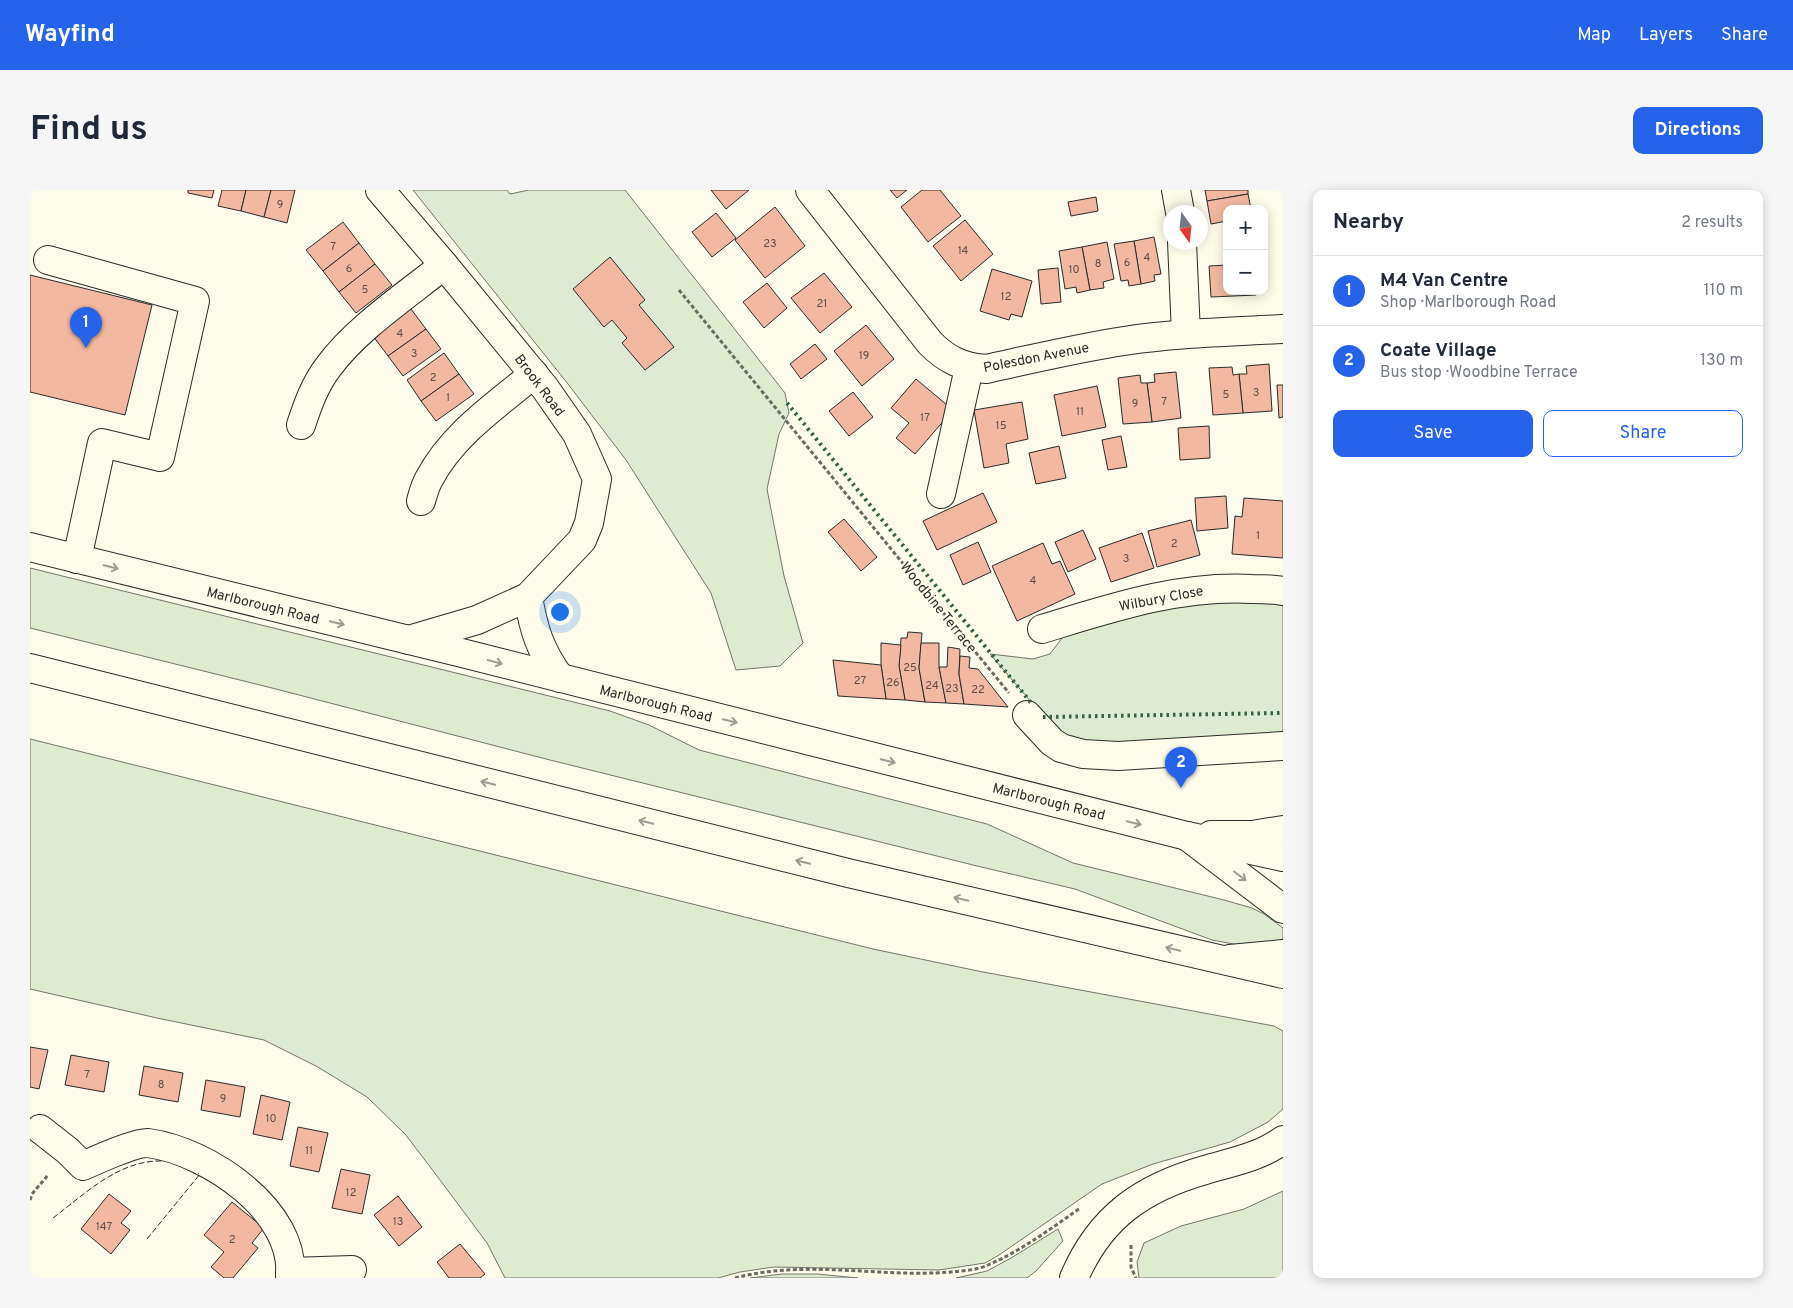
<!DOCTYPE html>
<html lang="en">
<head>
<meta charset="utf-8">
<style>
  :root { --surface:#fff; --page:#f6f6f7; --text:#1f2937; --muted:#747a83; --line:#e0e1e3; --accent:#2563eb }
  body { margin:0; font-family:Overpass,sans-serif; background:var(--page); color:var(--text) }
  .controls { position:absolute; right:15px; top:15px; display:grid; overflow:hidden; border-radius:10px; box-shadow:0 2px 12px #0003 }
  .controls button { width:45px; height:45px; display:grid; place-items:center; padding:0; border:0; border-bottom:1px solid var(--line); background:var(--surface); color:var(--text); font:25px sans-serif }
  .compass { position:absolute; left:1133px; top:15px; width:45px; height:45px; border-radius:50%; background:var(--surface); box-shadow:0 2px 12px #0003; rotate:165deg }
  .you { position:absolute; left:529px; top:421px; width:18px; height:18px; margin:-12px; border:4px solid #fff; border-radius:50%; background:#1a73e8; box-shadow:0 0 0 8px #1a73e833 }
  .badge { display:grid; place-items:center; width:32px; height:32px; border-radius:50%; background:var(--accent); color:#fff; font-size:16px; font-weight:700 }
  .pin { position:absolute; translate:-50% -41px; filter:drop-shadow(0 1px 2px #0008) }
  .pin::after { content:''; position:absolute; top:26px; width:18px; height:15px; background:inherit; clip-path:polygon(0 0,100% 0,50% 100%) }
  .list { margin:0; padding:0; list-style:none }
  h2 { display:flex; justify-content:space-between; align-items:center; height:65px; margin:0; padding:0 20px; font-size:21px }
  h2 small { font-size:16px; font-weight:400; color:var(--muted) }
  .list li { display:grid; grid-template-columns:32px 1fr auto; gap:15px; align-items:center; box-sizing:border-box; height:70px; padding:0 20px; border-top:1px solid var(--line) }
  .list b { display:block; font-size:19px; white-space:nowrap }
  .list p { margin:0; font-size:16px; white-space:nowrap; color:var(--muted) }
  .list em { font-size:16px; font-style:normal; color:var(--muted) }
  .actions { display:flex; gap:10px; padding:15px 20px }
  .actions a { flex:1; padding:11px 0; border:1px solid var(--accent); border-radius:10px; text-align:center; font-size:18px; color:var(--accent) }
  .actions .main { background:var(--accent); color:#fff }
  .map { position:relative; flex:none; width:1253px; height:1088px; overflow:hidden; border-radius:10px }
  header { display:flex; align-items:center; gap:30px; box-sizing:border-box; height:70px; padding:0 25px; background:var(--accent); color:#fff }
  header strong { font-size:24px }
  nav { display:flex; gap:28px; margin-inline-start:auto; font-size:18px }
  .intro { display:flex; align-items:center; justify-content:space-between; box-sizing:border-box; height:120px; padding:0 30px }
  h1 { margin:0; font-size:35px }
  .button { padding:12px 22px; border-radius:10px; background:var(--accent); color:#fff; font-size:18px; font-weight:700 }
  main { display:flex; gap:30px; padding:0 30px }
  aside { flex:1; background:var(--surface); border-radius:10px; box-shadow:0 2px 12px #0003 }
  .map>svg:first-child { display:block }
  .green { fill:#deebd1; stroke:#74746e }
  .building { fill:#f2b8a0; stroke:#2b2b2b }
  .lines { fill:none; stroke-linecap:round; stroke-linejoin:round }
  .minor-casing { stroke:#2b2b2b; stroke-width:30 }
  .major-casing { stroke:#2b2b2b; stroke-width:30 }
  .path { stroke:#6a6964; stroke-width:3; stroke-dasharray:4 2.5; stroke-linecap:butt }
  .minor { stroke:#fdfbea; stroke-width:28 }
  .major { stroke:#fdfbea; stroke-width:28 }
  .hedge { stroke:#34623c; stroke-width:4; stroke-dasharray:2.5 4; stroke-linecap:butt }
  .fence { stroke:#2b2b2b; stroke-width:1; stroke-dasharray:6 2.5; stroke-linecap:butt }
  .oneway { stroke:#9e9d94 }
  .labels { text-anchor:middle; stroke-width:4; stroke-linejoin:round; paint-order:stroke }
  .number-label { font-size:11px; fill:#5d4e48 }
  .street-label { font-size:14px; fill:#2b2b2b; stroke:#fdfbea }
</style>
</head>
<body>
<header>
<strong>Wayfind</strong>
<nav><a>Map</a><a>Layers</a><a>Share</a></nav>
</header>
<div class="intro"><h1>Find us</h1><a class="button">Directions</a></div>
<main>
<div class="map">
<svg width="1253" height="1088" viewBox="0 0 1253 1088">
  <rect width="100%" height="100%" fill="#fdfbea"/>
  <!-- green -->
  <g class="green">
    <polygon points="383,0 477,0 480,4 499,0 595,0 755,203 759,223 749,244 737,299 754,386 773,453 750,476 706,480 681,403 596,270 538,194"/>
    <polygon points="0,378 580,521 619,535 669,560 957,634 1043,673 1194,710 1222,718 1234,724 1253,738 1253,755 1219,757 1182,750 1045,699 947,676 520,570 242,498 0,438"/>
    <polygon points="1228,410 1253,414 1253,545 1048,558 1014,527 960,464 1003,469 1020,464 1032,448 1042,442 1111,422 1170,412"/>
    <polygon points="0,549 843,759 948,781 1244,836 1253,841 1253,919 1238,932 1200,952 1123,974 1072,994 969,1065 955,1073 909,1080 744,1077 710,1082 688,1088 475,1088 457,1053 401,978 375,944 337,907 286,876 234,850 127,828 0,799"/>
    <polygon points="1253,1001 1253,1088 1109,1088 1107,1072 1114,1053 1151,1036 1214,1019"/>
    <polygon points="1028,1039 1033,1051 1006,1081 997,1088 926,1088 957,1081 981,1068"/>
    <polygon points="752,1084 787,1084 828,1088 720,1088"/>
  </g>
  <!-- building -->
  <g class="building">
    <polygon points="158,0 184,0 182,8 158,3"/>
    <polygon points="192,0 216,0 211,21 188,16"/>
    <polygon points="216,0 241,0 234,27 211,21"/>
    <polygon points="241,0 265,0 257,33 234,27"/>
    <polygon points="681,0 719,0 696,19"/>
    <polygon points="860,0 877,0 867,8"/>
    <polygon points="892,0 910,0 931,26 898,52 871,17"/>
    <polygon points="1175,0 1218,0 1218,4 1177,11"/>
    <polygon points="1218,4 1221,19 1197,19 1197,31 1181,34 1177,11"/>
    <polygon points="1066,7 1068,21 1041,26 1038,12"/>
    <polygon points="745,17 775,56 735,88 705,50"/>
    <polygon points="686,23 706,48 682,67 662,42"/>
    <polygon points="935,30 963,64 931,91 903,56"/>
    <polygon points="313,32 329,53 293,81 276,60"/>
    <polygon points="1124,47 1131,84 1124,85 1125,91 1111,94 1104,51"/>
    <polygon points="1104,51 1111,94 1099,96 1098,90 1091,91 1084,54"/>
    <polygon points="1077,52 1084,89 1073,92 1074,98 1060,100 1052,57"/>
    <polygon points="329,53 345,74 309,102 293,81"/>
    <polygon points="1052,57 1060,100 1047,103 1046,97 1035,99 1029,61"/>
    <polygon points="580,67 615,110 609,115 644,157 615,180 592,153 597,148 582,130 574,137 543,99"/>
    <polygon points="345,74 362,95 326,123 309,102"/>
    <polygon points="1197,75 1197,101 1226,101 1226,105 1181,107 1179,76"/>
    <polygon points="1028,78 1031,112 1011,114 1008,80"/>
    <polygon points="962,79 1002,91 992,127 981,124 979,130 950,121"/>
    <polygon points="794,83 822,117 790,143 761,108"/>
    <polygon points="0,85 122,115 95,225 0,202"/>
    <polygon points="737,93 757,118 734,138 713,112"/>
    <polygon points="381,119 396,139 358,166 343,146"/>
    <polygon points="836,135 864,169 832,196 804,161"/>
    <polygon points="396,139 411,159 373,186 358,166"/>
    <polygon points="785,154 797,169 771,189 760,174"/>
    <polygon points="414,163 429,184 391,211 377,190"/>
    <polygon points="1239,174 1242,221 1213,223 1209,184 1217,184 1216,176"/>
    <polygon points="1202,177 1203,185 1209,184 1213,223 1183,225 1179,178"/>
    <polygon points="1146,182 1151,228 1122,232 1117,193 1125,192 1124,184"/>
    <polygon points="429,184 444,204 406,231 391,211"/>
    <polygon points="1110,185 1111,193 1117,193 1122,232 1093,234 1088,188"/>
    <polygon points="886,189 923,220 885,264 866,248 879,233 861,218"/>
    <polygon points="1247,195 1253,195 1253,227 1249,228"/>
    <polygon points="1067,196 1076,237 1032,246 1024,205"/>
    <polygon points="823,202 843,227 819,246 799,221"/>
    <polygon points="992,212 998,249 976,254 979,273 954,278 944,220"/>
    <polygon points="1179,236 1180,268 1150,270 1148,238"/>
    <polygon points="1091,246 1097,277 1078,280 1072,250"/>
    <polygon points="1029,256 1036,288 1006,294 999,263"/>
    <polygon points="953,303 967,332 907,360 893,331"/>
    <polygon points="1196,306 1198,338 1167,341 1165,308"/>
    <polygon points="1214,308 1253,311 1253,368 1202,364 1205,326 1212,327"/>
    <polygon points="814,329 847,367 831,381 798,342"/>
    <polygon points="1161,330 1170,365 1127,377 1118,341"/>
    <polygon points="1053,340 1066,369 1038,382 1025,352"/>
    <polygon points="1112,343 1124,378 1081,392 1069,358"/>
    <polygon points="948,352 961,382 933,395 920,365"/>
    <polygon points="1013,353 1022,374 1030,371 1045,404 987,431 962,376"/>
    <polygon points="878,442 892,443 889,478 895,512 875,510 869,476 871,448 877,448"/>
    <polygon points="851,453 871,455 869,476 875,510 856,509 851,475"/>
    <polygon points="891,453 909,453 909,477 916,513 895,512 889,478"/>
    <polygon points="918,457 930,459 929,484 934,514 916,513 909,477 917,477"/>
    <polygon points="930,466 940,467 939,478 948,479 978,517 934,514 929,484"/>
    <polygon points="803,470 851,475 856,509 808,506"/>
    <polygon points="0,857 18,860 9,899 0,897"/>
    <polygon points="41,865 79,872 74,902 35,895"/>
    <polygon points="114,876 153,883 148,912 109,905"/>
    <polygon points="176,890 215,897 210,927 171,920"/>
    <polygon points="231,905 260,912 252,950 223,944"/>
    <polygon points="268,937 298,943 289,982 260,976"/>
    <polygon points="311,979 340,985 332,1024 302,1018"/>
    <polygon points="79,1004 101,1021 91,1033 100,1040 81,1064 51,1039"/>
    <polygon points="368,1006 392,1037 369,1056 344,1025"/>
    <polygon points="202,1012 234,1038 222,1053 228,1058 203,1088 194,1088 181,1077 194,1062 174,1045"/>
    <polygon points="430,1054 455,1084 450,1088 419,1088 407,1072"/>
  </g>
  <g class="lines">
    <!-- minor casing -->
    <g class="minor-casing">
      <g id="minor">
        <polyline points="350,0 414,75 515,198 547,244 567,289 559,333 552,350 498,407 447,430 379,450"/>
        <path d="M 780,0 L 900,153 C 917,170 932,177 956,179 C 1002,169 1048,158 1094,151 C 1146,143 1200,142 1253,139"/>
        <polyline points="1146,0 1150,22"/>
        <polyline points="1152,52 1156,144"/>
        <polyline points="18,70 165,111 130,267 72,253 47,369"/>
        <path d="M 271,235 C 278,214 285,194 299,176 C 327,138 377,105 414,75"/>
        <polyline points="911,304 939,178"/>
        <path d="M 391,311 C 393,304 395,296 399,289 C 422,245 466,215 504,184"/>
        <path d="M 498,407 C 504,441 510,460 530,488"/>
        <path d="M 1012,439 C 1081,418 1149,395 1222,399 C 1232,399 1243,399 1253,401"/>
        <polyline points="997,525 1022,552 1031,558 1053,564 1088,566 1253,556"/>
        <polyline points="1181,645 1222,645 1253,640"/>
        <polyline points="1157,646 1253,719"/>
        <polyline points="1200,769 1253,764"/>
        <path d="M 10,939 L 38,961 L 53,976 C 66,970 106,952 118,953 C 178,961 267,1021 260,1088"/>
        <polyline points="260,1082 322,1080"/>
        <path d="M 1044,1088 C 1070,1027 1112,998 1175,980 C 1202,972 1230,967 1253,950"/>
      </g>
    </g>
    <!-- major casing -->
    <g class="major-casing">
      <g id="major">
        <polyline points="0,357 432,463 1157,646 1253,667"/>
        <polyline points="0,478 818,683 1253,784"/>
      </g>
    </g>
    <!-- path -->
    <g class="path">
      <polyline points="649,100 979,503"/>
      <polyline points="0,1010 2,1004 18,985"/>
      <polyline points="1101,1055 1101,1077 1106,1088"/>
      <path d="M 705,1088 C 777,1069 849,1088 921,1082 C 933,1081 947,1080 958,1075 C 991,1061 1020,1039 1049,1019"/>
    </g>
    <!-- minor -->
    <use href="#minor" class="minor"/>
    <!-- major -->
    <use href="#major" class="major"/>
    <!-- hedge -->
    <g class="hedge">
      <polyline points="757,213 1002,514"/>
      <polyline points="1013,527 1253,523"/>
    </g>
    <!-- fence -->
    <g class="fence">
      <path d="M 23,1028 C 56,1003 90,969 134,971"/>
      <polyline points="117,1049 170,984 168,983"/>
    </g>
  </g>
  <!-- one-way arrows -->
  <defs><path id="oneway-shaft" d="M-6 0H5M1.5-3L5.5 0L1.5 3" fill="none" stroke-width="1.6" stroke-linecap="round" stroke-linejoin="round" transform="scale(1.25)"/></defs>
  <g class="oneway">
    <use href="#oneway-shaft" transform="translate(81 377) rotate(14)"/>
    <use href="#oneway-shaft" transform="translate(307 433) rotate(14)"/>
    <use href="#oneway-shaft" transform="translate(465 472) rotate(15)"/>
    <use href="#oneway-shaft" transform="translate(700 531) rotate(14)"/>
    <use href="#oneway-shaft" transform="translate(858 571) rotate(14)"/>
    <use href="#oneway-shaft" transform="translate(458 593) rotate(-166)"/>
    <use href="#oneway-shaft" transform="translate(616 632) rotate(-166)"/>
    <use href="#oneway-shaft" transform="translate(1104 633) rotate(14)"/>
    <use href="#oneway-shaft" transform="translate(773 672) rotate(-166)"/>
    <use href="#oneway-shaft" transform="translate(1210 686) rotate(37)"/>
    <use href="#oneway-shaft" transform="translate(931 709) rotate(-167)"/>
    <use href="#oneway-shaft" transform="translate(1143 759) rotate(-167)"/>
  </g>
  <g class="labels">
    <!-- number labels -->
    <g class="number-label">
      <text x="250" y="18">9</text>
      <text x="740" y="57">23</text>
      <text x="303" y="60">7</text>
      <text x="933" y="64">14</text>
      <text x="1117" y="71">4</text>
      <text x="1097" y="76">6</text>
      <text x="1068" y="77">8</text>
      <text x="319" y="82">6</text>
      <text x="1044" y="83">10</text>
      <text x="335" y="103">5</text>
      <text x="976" y="110">12</text>
      <text x="792" y="117">21</text>
      <text x="370" y="147">4</text>
      <text x="384" y="167">3</text>
      <text x="834" y="169">19</text>
      <text x="403" y="191">2</text>
      <text x="1226" y="206">3</text>
      <text x="1196" y="208">5</text>
      <text x="418" y="211">1</text>
      <text x="1134" y="215">7</text>
      <text x="1105" y="217">9</text>
      <text x="1050" y="225">11</text>
      <text x="895" y="231">17</text>
      <text x="971" y="239">15</text>
      <text x="1228" y="349">1</text>
      <text x="1144" y="357">2</text>
      <text x="1096" y="372">3</text>
      <text x="1003" y="394">4</text>
      <text x="880" y="481">25</text>
      <text x="830" y="494">27</text>
      <text x="863" y="496">26</text>
      <text x="902" y="499">24</text>
      <text x="922" y="502">23</text>
      <text x="948" y="503">22</text>
      <text x="57" y="888">7</text>
      <text x="131" y="898">8</text>
      <text x="193" y="912">9</text>
      <text x="241" y="932">10</text>
      <text x="279" y="964">11</text>
      <text x="321" y="1006">12</text>
      <text x="368" y="1035">13</text>
      <text x="74" y="1040">147</text>
      <text x="202" y="1053">2</text>
    </g>
    <!-- street labels -->
    <g class="street-label">
      <text transform="translate(1006 167) rotate(-11)" y="5">Polesdon Avenue</text>
      <text transform="translate(510 195) rotate(53)" y="5">Brook Road</text>
      <text transform="translate(1131 408) rotate(-11)" y="5">Wilbury Close</text>
      <text transform="translate(233 415) rotate(14)" y="5">Marlborough Road</text>
      <text transform="translate(909 417) rotate(51)" y="5">Woodbine Terrace</text>
      <text transform="translate(626 513) rotate(14)" y="5">Marlborough Road</text>
      <text transform="translate(1019 611) rotate(14)" y="5">Marlborough Road</text>
    </g>
  </g>
</svg>
<div class="controls">
<button>+</button>
<button>−</button>
</div>
<svg class="compass" viewBox="-18 -18 36 36"><path d="M0-13l5 13h-10z" fill="#e53935"/><path d="M0 13l5-13h-10z" fill="#747a83"/></svg>
<div class="you"></div>
<div class="pin badge" style="left:56px;top:158px">1</div>
<div class="pin badge" style="left:1151px;top:598px">2</div>
</div>
<aside>
<h2>Nearby<small>2 results</small></h2>
<ul class="list">
<li><span class="badge">1</span><div><b>M4 Van Centre</b><p>Shop · Marlborough Road</p></div><em>110 m</em></li>
<li><span class="badge">2</span><div><b>Coate Village</b><p>Bus stop · Woodbine Terrace</p></div><em>130 m</em></li>
</ul>
<div class="actions"><a class="main">Save</a><a>Share</a></div>
</aside>
</main>
</body>
</html>
